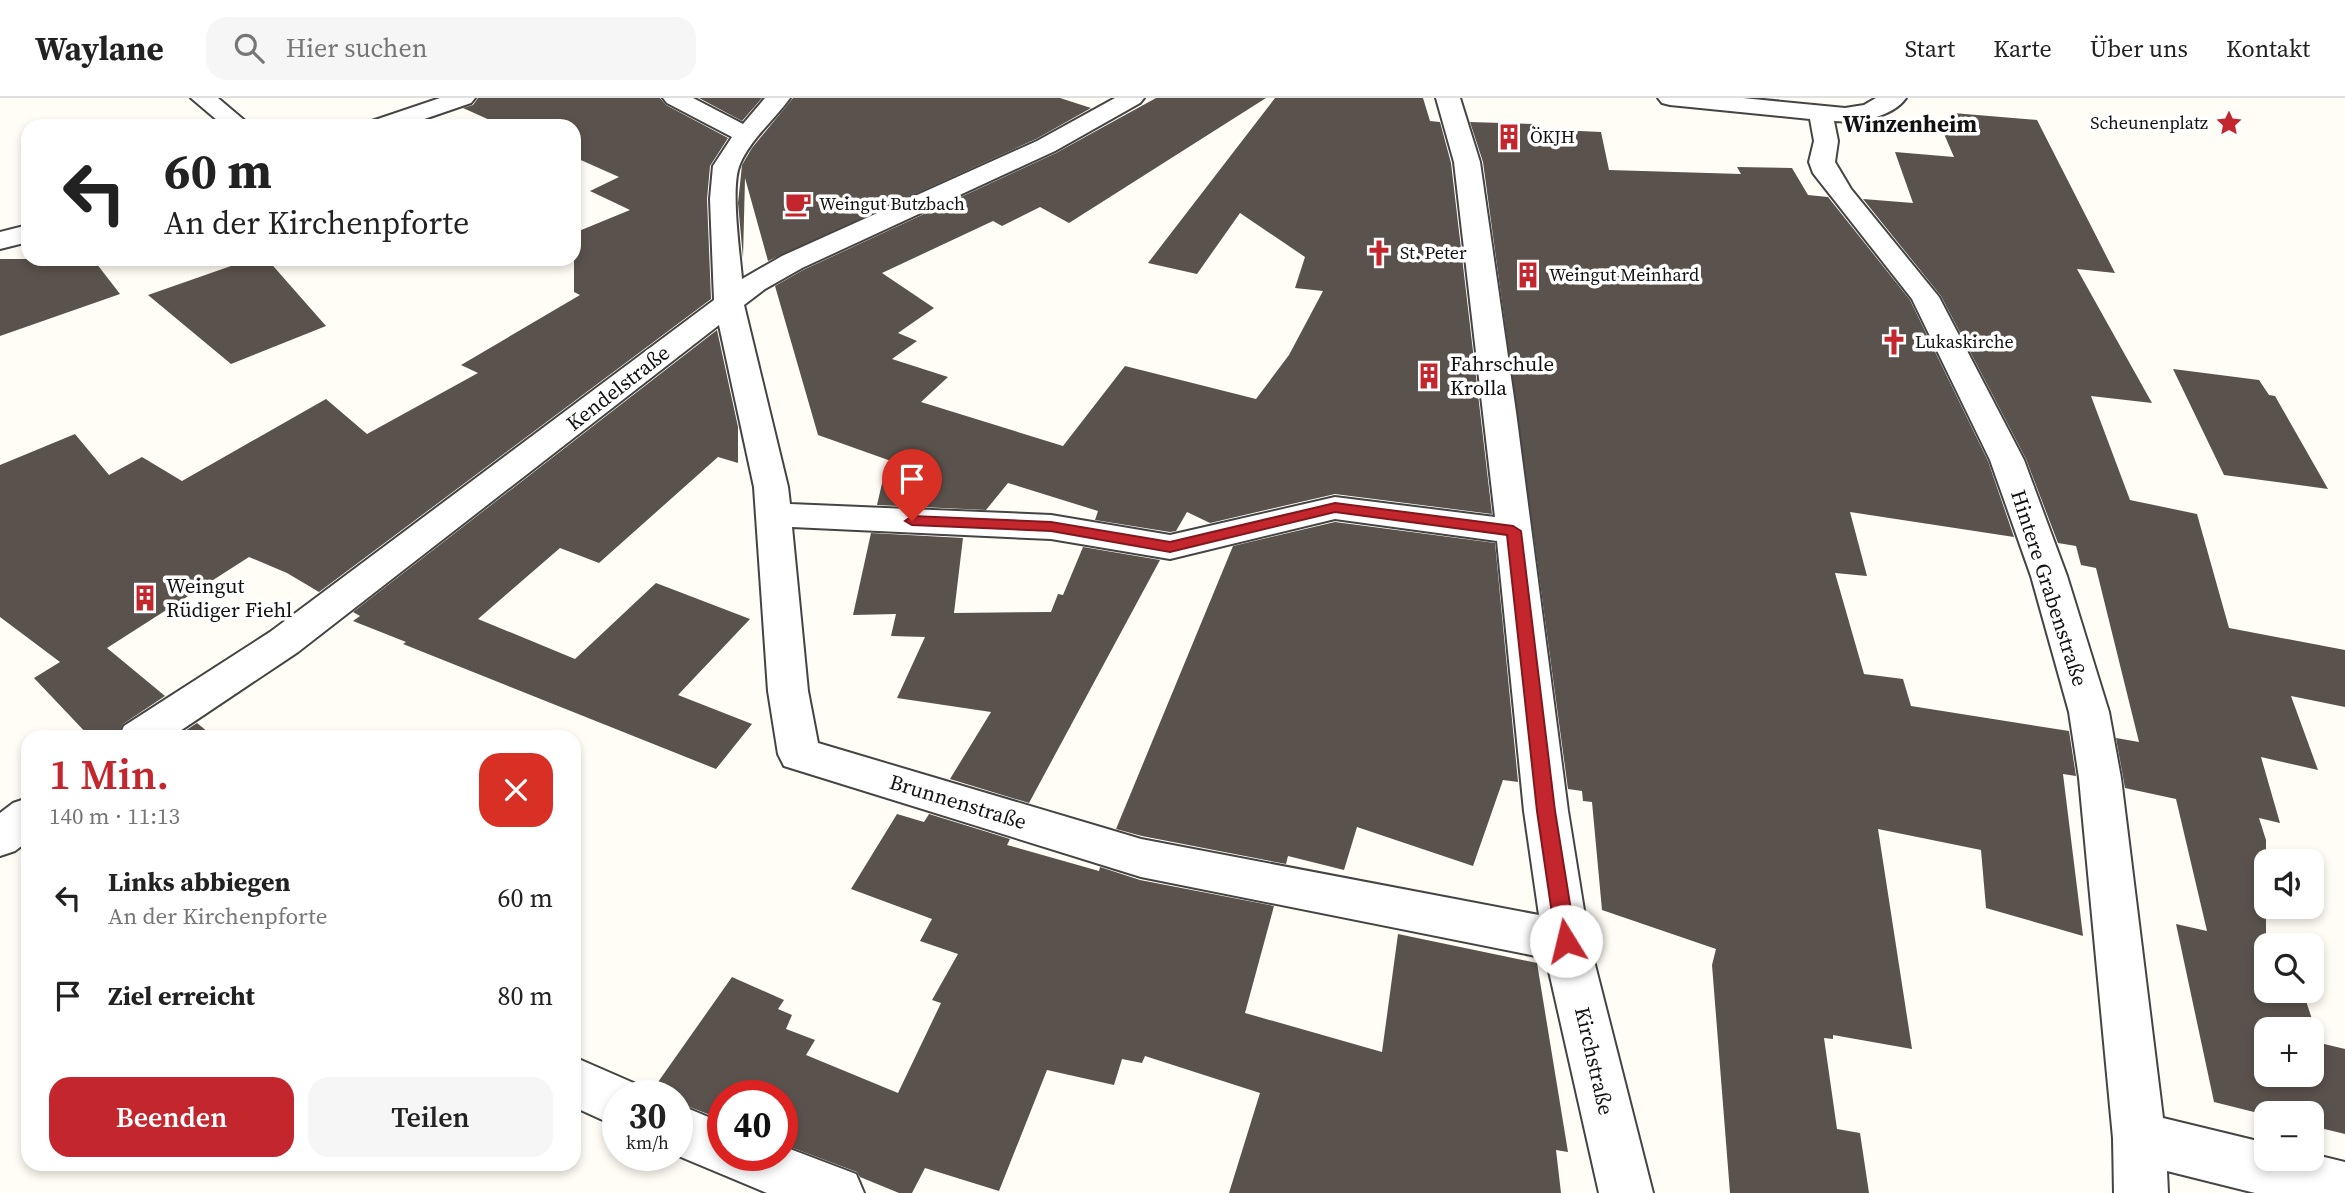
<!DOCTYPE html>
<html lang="de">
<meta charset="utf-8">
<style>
:root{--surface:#fff;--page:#f6f6f6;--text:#222;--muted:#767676;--line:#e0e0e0;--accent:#c4262e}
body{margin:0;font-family:"Source Serif 4",serif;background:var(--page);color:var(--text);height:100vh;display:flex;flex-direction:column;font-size:26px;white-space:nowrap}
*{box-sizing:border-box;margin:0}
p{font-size:23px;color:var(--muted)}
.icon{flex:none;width:38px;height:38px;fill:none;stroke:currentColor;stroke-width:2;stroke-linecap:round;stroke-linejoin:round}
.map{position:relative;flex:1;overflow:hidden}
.details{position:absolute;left:21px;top:632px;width:560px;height:441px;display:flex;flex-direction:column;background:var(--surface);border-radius:21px;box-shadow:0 4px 10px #0003}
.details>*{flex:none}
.banner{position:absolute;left:21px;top:21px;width:560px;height:147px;border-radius:21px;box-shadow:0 4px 10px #0003;background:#fff;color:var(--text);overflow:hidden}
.controls{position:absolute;left:2254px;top:751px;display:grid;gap:14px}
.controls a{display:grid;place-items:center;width:70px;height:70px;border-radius:14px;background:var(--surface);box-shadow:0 4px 10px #0003;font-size:35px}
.speed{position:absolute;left:602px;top:982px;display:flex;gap:14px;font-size:35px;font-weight:700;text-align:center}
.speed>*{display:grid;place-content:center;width:91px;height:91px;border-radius:50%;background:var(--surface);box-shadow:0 4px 10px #0003;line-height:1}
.speed small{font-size:18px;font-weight:400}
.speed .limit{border:10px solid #d22;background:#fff;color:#111}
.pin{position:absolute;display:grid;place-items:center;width:60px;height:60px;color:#fff;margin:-72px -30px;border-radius:50% 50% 50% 0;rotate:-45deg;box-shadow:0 0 7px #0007}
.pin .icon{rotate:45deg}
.me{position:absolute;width:77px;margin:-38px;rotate:351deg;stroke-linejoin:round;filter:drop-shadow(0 0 5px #0008)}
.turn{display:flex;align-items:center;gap:24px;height:147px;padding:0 28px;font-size:32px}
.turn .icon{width:91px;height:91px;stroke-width:2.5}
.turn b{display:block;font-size:49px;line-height:60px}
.round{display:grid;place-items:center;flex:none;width:74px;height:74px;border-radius:21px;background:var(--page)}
.headline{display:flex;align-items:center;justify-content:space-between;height:119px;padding:0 28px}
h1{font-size:42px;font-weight:600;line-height:52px;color:var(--accent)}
.cta{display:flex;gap:14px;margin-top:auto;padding:14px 28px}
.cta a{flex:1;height:80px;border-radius:21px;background:var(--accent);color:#fff;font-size:28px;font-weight:600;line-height:80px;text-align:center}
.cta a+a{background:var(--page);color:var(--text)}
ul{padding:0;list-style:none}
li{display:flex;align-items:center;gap:21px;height:98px;padding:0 28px}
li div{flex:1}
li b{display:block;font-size:26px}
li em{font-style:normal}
header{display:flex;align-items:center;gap:42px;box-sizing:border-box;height:98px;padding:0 35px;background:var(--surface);border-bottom:2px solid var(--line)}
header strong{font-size:33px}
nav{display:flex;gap:38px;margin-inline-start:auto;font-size:24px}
.search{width:490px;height:63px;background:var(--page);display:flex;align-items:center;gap:18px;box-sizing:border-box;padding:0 24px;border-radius:21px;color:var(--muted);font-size:26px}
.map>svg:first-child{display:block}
.building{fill:#5a524d;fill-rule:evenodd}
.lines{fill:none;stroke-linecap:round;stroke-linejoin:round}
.minor-casing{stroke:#444;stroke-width:4}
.minor{fill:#fff;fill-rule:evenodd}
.route{fill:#c4262e;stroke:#7f191e;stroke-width:2}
.labels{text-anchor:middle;stroke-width:7;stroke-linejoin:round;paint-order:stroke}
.far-poi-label{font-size:18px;fill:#111;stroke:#fff;text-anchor:start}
.poi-label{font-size:21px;fill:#111;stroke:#fff;text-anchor:start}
.street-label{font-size:21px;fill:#111;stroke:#fff}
.far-district-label{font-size:23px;font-weight:bold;fill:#111;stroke:#fff}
</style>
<header>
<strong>Waylane</strong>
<div class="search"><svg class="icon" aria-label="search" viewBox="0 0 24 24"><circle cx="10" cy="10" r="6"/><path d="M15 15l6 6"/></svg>Hier suchen</div>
<nav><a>Start</a><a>Karte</a><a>Über uns</a><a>Kontakt</a></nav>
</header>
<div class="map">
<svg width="2345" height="1095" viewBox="0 0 2345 1095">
<rect width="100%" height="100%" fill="#fffdf5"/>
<g class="building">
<path d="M478,0H660L666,7L728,40L710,68L707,101L711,201L319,494L287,475L249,459L107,550L165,598L123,626L117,639H90L34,580L60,564L0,519V367L75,336L109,377L142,359L182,383L326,301L367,336L478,275L461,267L580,197L574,194V135L630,112L590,93L619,79L574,59V28H503L463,10L473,7Z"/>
<path d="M699,0H762L742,23Z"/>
<path d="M793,0H1060L1091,10L1036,41L768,163L745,80L743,160L738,105L742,67L752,50Z"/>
<path d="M1156,0H1266L1069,125L1040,109L1002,128L993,123L882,175L934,210L898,235L917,243L892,261L948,279L921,304L1063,348L1125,268L1256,301L1289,257L1323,193L1295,190L1305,159L1240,115L1197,176L1148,165L1275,0H1423L1430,23L1440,24L1451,65L1492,416L1335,396L1210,425L1187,414L1176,433L1170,434L1095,422L1098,413L1008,385L986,412L877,407L886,368L891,363L818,337L775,188L803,172L1056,55Z"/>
<path d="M1953,15L2037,22L2115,175L2077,171L2152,305L2091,298L2130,402L2197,416L2229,530L2345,552V609L2291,598L2318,672L2261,659L2280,725L2259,720L2266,742V892L2303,894L2320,945L2345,951V1036L2312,1028V1015L2266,1017L2214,1004L2176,826L2207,833L2176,701L2125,690L2116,640L2139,644L2096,470L2081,467L2076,448L2058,445L2026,361L1941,198L1863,101L1913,105L1895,54L1954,59L1941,29L1959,31ZM2266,931H2312V976H2266Z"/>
<path d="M1470,24L1534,26L1536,31L1601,34L1609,72L1741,76L1737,69L1792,70L1808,97L1828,99L1910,202L1988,363L2014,439L1850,414L1867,478L1835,475L1864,576L1903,581L1911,608L2069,633L2076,678L2063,676L2083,838L1986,810L1981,752L1878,731L1912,951L1833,937V941L1824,940L1837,1031L1860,1035L1869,1095H1730L1712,867L1716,851L1602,812L1592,704L1583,703L1582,693L1568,691L1483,64Z"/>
<path d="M0,161H93L120,196L0,238Z"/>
<path d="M251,161H267L326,228L231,266L148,197Z"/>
<path d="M717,232L738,329V365L718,359L599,465L560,450L478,521L575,561L656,485L750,521L678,597L752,626L716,671L403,546L406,544L353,523L360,518L353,514Z"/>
<path d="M2173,271L2259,282L2269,297L2275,298L2328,391L2224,377Z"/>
<path d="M1335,424L1495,445L1518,684L1503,682L1473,768L1357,729L1344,772L1288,758L1286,766L1142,738L1116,731L1233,448Z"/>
<path d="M871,435L963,440L954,515L1051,514L1058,496L1063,497L1083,449L1160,462L1029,705L950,681L991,614L897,600L925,539L891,538L896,516L853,517Z"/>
<path d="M197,625L214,639H176Z"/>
<path d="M897,716L924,724L929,716L1010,741L1007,747L1099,773L1100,769L1140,782L1274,808L1245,915L1382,954L1398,836L1537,865L1568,1054L1556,1052L1561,1095H1229L1260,995L1145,958L1142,965L1122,961L1114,987L1047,972L999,1093L925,1070L912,1095H899L860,1079L857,1074L782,1046V998H723V1022L677,1004V998H659L651,994L732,879L784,902L778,911L792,917L786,931L815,942L806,957L898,995L941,905L932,902L958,856L920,843L932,821L851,791Z"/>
</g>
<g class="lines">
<g class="minor-casing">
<g id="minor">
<path d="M191,0H218L251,28H224Z"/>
<path d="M440,0H475L471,5L404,28H369L372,23Z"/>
<path d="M663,0H693L743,26L765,0H790C774,22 751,41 740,66C730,88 740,155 742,181L782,158L1037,43L1115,0H1144L1140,5L1055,53L802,170L765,191L744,207L788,389L790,406L1051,417L1170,437L1335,399L1495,419L1454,64L1436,0H1460L1480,64L1516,314L1568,713L1589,843L1653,1095H1599L1546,860L1141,779L784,668L778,656L768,593L754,389L719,227L298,554L171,639H119L124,628L270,534L714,202L710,101L713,68L732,39L667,5ZM1335,421L1497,443L1524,713L1539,817L1141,741L818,645L808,593L792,429L1051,441L1170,461Z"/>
<path d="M1658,0H1743L1845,10L1864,7L1876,0H1906C1892,20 1856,25 1834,23L1838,43L1835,64L1851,91L1939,199L2024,362L2067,478L2109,614L2121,680L2163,1020L2266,1045V1060H2312V1056L2345,1064V1095H2255L2167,1073L2168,1095H2114L2113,1040L2079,680L2069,614L2031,478L1990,362L1912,201L1813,75L1809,64L1814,43L1810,21L1670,7L1662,5Z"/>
<path d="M28,127V144L0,151V134Z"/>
<path d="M28,700V743L15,753L0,758V715L13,705Z"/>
<path d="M574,959L636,986L641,998H618V1029L574,1009Z"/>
<path d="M677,1006L723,1025V1057H782V1048L856,1076L864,1095H767L676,1057Z"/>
</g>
</g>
<use href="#minor" class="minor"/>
</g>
<path class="route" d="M1335,405L1513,428L1521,433L1555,713L1576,843L1573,849L1566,852L1559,849L1556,843L1537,713L1507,437L1335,414L1170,454L1051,433L912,427L905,423L912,418L1051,424L1170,444Z"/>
<defs>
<g id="sight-bare" transform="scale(2.1)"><path d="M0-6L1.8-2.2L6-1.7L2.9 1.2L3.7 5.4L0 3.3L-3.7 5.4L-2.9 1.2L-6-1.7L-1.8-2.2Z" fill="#c4262e" stroke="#fff" stroke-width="2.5" paint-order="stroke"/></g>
<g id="building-bare" transform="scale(2.1)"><path d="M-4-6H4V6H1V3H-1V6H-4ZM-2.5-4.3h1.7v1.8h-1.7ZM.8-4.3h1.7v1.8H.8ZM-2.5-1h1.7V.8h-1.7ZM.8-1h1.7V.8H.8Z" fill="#c4262e" stroke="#fff" stroke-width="2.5" paint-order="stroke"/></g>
<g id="cafe-bare" transform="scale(2.1)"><path d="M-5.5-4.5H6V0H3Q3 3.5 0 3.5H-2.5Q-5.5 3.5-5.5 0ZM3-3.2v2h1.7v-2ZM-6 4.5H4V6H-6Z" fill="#c4262e" stroke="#fff" stroke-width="2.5" paint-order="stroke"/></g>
<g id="church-bare" transform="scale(2.1)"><path d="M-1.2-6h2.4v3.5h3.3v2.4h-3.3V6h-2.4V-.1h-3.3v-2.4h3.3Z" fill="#c4262e" stroke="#fff" stroke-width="2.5" paint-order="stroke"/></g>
</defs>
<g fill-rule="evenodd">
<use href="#sight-bare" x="2229" y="25"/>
<use href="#building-bare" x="1509" y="39"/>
<use href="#cafe-bare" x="798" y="106"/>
<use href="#church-bare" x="1379" y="155"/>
<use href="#building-bare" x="1528" y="177"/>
<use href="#church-bare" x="1894" y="244"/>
<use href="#building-bare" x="1429" y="278"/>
<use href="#building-bare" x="145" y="500"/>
</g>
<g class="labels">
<g class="far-poi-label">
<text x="2208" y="31" text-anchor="end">Scheunenplatz</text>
<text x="1530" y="45">ÖKJH</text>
<text x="819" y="112">Weingut Butzbach</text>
<text x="1400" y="161">St. Peter</text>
<text x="1549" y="183">Weingut Meinhard</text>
<text x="1915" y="250">Lukaskirche</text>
</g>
<g class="poi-label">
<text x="1450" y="273">Fahrschule<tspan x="1450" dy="24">Krolla</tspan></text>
<text x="166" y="495">Weingut<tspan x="166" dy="24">Rüdiger Fiehl</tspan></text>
</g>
<g class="street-label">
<text transform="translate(618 290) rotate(-38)" y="7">Kendelstraße</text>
<text transform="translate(2049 490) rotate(72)" y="7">Hintere Grabenstraße</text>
<text transform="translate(958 704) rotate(17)" y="7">Brunnenstraße</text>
<text transform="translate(1594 963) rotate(77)" y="7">Kirchstraße</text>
</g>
<g class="far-district-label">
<text x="1910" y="34">Winzenheim</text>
</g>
</g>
</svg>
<div class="controls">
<a><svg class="icon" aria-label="sound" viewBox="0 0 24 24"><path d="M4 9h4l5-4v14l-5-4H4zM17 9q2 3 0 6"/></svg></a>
<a><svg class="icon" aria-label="search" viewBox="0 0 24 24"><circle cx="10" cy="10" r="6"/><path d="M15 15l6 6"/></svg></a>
<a>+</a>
<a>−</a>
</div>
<div class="speed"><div>30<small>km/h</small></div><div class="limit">40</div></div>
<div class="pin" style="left:912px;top:423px;background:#d93025"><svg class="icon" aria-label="arrive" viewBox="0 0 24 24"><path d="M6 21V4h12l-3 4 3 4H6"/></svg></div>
<svg class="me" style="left:1566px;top:843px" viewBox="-20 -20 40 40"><circle r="19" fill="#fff"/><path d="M0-13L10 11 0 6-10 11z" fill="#c4262e"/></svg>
<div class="banner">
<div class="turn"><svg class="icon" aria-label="left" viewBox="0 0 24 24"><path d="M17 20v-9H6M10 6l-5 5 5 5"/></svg><div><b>60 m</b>An der Kirchenpforte</div></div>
</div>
<section class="details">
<div class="headline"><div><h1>1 Min.</h1><p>140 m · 11:13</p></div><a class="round" style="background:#d93025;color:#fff"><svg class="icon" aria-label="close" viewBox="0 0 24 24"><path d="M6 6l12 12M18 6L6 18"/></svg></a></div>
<ul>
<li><svg class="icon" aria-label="left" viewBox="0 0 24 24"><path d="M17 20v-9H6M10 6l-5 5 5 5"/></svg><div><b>Links abbiegen</b><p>An der Kirchenpforte</p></div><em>60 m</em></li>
<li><svg class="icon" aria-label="arrive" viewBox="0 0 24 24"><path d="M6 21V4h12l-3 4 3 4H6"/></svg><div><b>Ziel erreicht</b></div><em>80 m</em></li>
</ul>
<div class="cta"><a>Beenden</a><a>Teilen</a></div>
</section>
</div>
